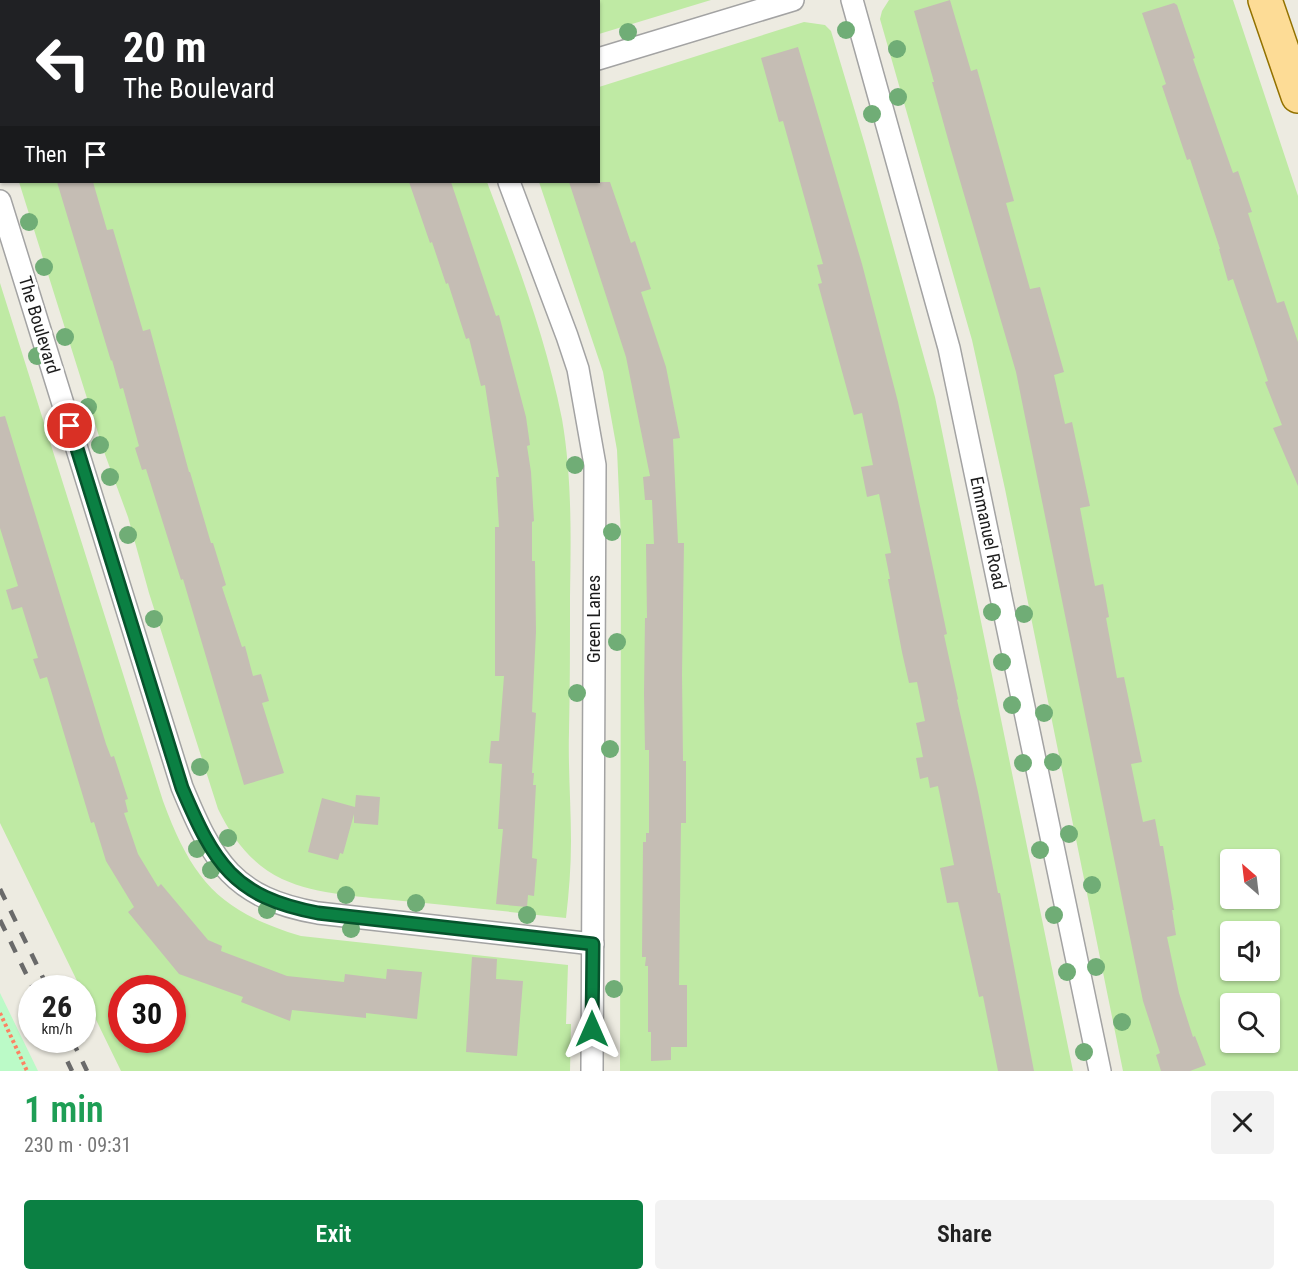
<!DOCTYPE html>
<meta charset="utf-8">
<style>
:root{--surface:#fff;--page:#f2f2f2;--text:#222;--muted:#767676;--accent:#0b8043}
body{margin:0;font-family:"Roboto Condensed",sans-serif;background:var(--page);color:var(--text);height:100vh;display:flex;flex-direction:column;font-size:22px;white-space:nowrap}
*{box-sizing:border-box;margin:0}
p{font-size:20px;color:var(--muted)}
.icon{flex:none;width:33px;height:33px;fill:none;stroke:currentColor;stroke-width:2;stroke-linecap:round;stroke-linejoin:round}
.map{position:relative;height:1071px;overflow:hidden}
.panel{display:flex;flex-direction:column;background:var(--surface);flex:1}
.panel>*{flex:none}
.banner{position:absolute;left:0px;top:0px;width:600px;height:183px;box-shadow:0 2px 4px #0004;background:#202124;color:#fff;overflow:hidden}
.needle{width:39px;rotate:332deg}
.fabs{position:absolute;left:1220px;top:849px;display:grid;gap:12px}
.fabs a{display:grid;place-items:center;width:60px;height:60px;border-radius:6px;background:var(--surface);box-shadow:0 2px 4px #0004;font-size:30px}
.speed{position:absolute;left:18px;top:975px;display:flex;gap:12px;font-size:30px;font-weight:700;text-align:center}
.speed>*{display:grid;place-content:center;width:78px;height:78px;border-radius:50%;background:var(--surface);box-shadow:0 2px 4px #0004;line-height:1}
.speed small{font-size:15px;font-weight:400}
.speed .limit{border:9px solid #d22;background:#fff;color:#111}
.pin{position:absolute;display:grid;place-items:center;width:51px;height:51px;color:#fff;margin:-26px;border:3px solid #fff;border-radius:50%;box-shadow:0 2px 6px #0007}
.me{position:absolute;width:66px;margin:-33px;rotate:0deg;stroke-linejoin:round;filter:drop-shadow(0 0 4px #0008)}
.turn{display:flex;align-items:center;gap:21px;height:126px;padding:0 24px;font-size:27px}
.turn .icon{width:78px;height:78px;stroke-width:2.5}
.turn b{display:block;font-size:42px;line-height:51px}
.then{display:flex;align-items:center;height:57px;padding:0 24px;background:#0003;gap:12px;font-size:22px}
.round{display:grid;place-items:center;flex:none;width:63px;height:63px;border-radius:6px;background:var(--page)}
.summary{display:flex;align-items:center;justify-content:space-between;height:102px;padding:0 24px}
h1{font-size:36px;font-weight:600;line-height:45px;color:#1e9e55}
.primary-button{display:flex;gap:12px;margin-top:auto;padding:12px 24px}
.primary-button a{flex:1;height:69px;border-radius:6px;background:var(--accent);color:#fff;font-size:24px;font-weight:600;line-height:69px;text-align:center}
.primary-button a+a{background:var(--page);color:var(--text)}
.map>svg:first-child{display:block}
.grass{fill:#bfeaa4;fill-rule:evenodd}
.park{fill:#bbfac7}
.building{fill:#c5bdb4}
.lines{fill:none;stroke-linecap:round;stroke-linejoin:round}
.street-casing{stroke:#a3a3a3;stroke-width:24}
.primary-casing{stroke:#937200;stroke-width:36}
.path{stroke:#fc8363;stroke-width:4;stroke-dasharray:3 3;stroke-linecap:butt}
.street{stroke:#fff;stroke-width:21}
.primary{stroke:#fddc96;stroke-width:33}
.rail{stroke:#6a6a6a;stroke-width:4.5;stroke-dasharray:12 12;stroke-linecap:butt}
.tree{fill:#70ad76}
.route-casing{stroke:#07532c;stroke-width:15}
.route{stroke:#0b8043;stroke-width:10}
.labels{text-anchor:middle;stroke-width:6;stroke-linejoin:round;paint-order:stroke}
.street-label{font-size:18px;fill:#1c1c1c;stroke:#fff}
</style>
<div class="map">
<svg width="1298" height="1071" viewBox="0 0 1298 1071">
<rect width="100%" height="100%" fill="#edebe1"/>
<g class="grass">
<path d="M0,0H409L410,1L2,2L1,125Z"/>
<path d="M461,0H711L599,34L598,2Z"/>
<path d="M889,0H1233L1298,196V1071H1123L1005,489L972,340L880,19L882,11ZM1230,860H1269V898H1230ZM1230,932H1269V970H1230ZM1230,1004H1269V1042H1230Z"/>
<path d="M804,22L825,25L831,31L865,145L935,397L1073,1071H620L621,539L617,450L603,372L539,182H598L599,87Z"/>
<path d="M19,182H487C516,259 546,338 562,419C572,477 571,537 570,596C570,641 570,687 569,732C568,768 571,805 571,841C571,867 569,892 566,918C512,912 457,906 403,901C365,897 317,895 282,879C252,865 232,838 218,809L149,593L128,517L103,449Z"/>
<path d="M0,283L163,801C192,880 220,912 301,936L568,965L566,1024H571L570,1071H121L0,823ZM122,988H172V1040H122Z"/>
</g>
<path class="park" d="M0,993L38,1071H0Z"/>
<g class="building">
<path d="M950,0L971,71L977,69L995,133L1014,201L1006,203L1030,289L1040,287L1064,372L1054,375L1065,424L1072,422L1090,506L1080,508L1095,586L1103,584L1109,617L1106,618L1117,678L1124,677L1142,762L1131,764L1143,822L1155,819L1160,846H1163L1174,910H1172L1176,935L1167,937L1179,993L1193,1037L1195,1036L1206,1065L1190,1071H1161L1156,1055L1160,1053L1143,1001L1127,923L1016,372L951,150L932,82H934L914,11Z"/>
<path d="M1174,3L1177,5L1185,29L1195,58L1193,59L1233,173L1238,171L1252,212L1248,213L1277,303L1284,301L1298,342V486L1273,428L1282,425L1265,382L1268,381L1233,279L1228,281L1219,249H1220L1190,159L1187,160L1162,86L1166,84L1142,13Z"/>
<path d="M798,47L862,264L898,402L947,634L944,635L958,699L957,700L978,792L998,893H1000L1034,1071H998L983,996L979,997L958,902L947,903L940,868L954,865L938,786L930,788L928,777L920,779L916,758L923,757L916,723L925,721L917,682L909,683L902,652L888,579H890L885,554L891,553L879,494L867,497L861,467L873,465L862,413L854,415L818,284L822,283L817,265L823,264L783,121L779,122L761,58Z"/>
<path d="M57,182H93L107,230L113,229L143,331L150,329L189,472H190L211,543H213L226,585L222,587L242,647L245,646L253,676L261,674L269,701L262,703L284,773L244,785L183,579L181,580L146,469L142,470L135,448L139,446L123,388L120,389L112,360L111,361Z"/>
<path d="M409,182H451L496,316L499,315L526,417L530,445L527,446L531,472L534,521L532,522V561H535L536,632L532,712L536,713L532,773H534L533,785H536L532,858L537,859L534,896L528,895L527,907L496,904L503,829H498L502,764L489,763L491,741H499L504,676H495V527H499L496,477H499L485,385L481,386L469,338L466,339L448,283L446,284L432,242L430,243Z"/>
<path d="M569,182H610L631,243L635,241L651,289L641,292L666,367L680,438L673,439L678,543H684L682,675L683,761H686V823H681L679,985H687V1047H671V1060L651,1061V1032H648V966H645L646,957H642L643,842H646V833H649V750H645L644,693L645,618H647L646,544H654L652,500H645L643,477L650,476L626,357Z"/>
<path d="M5,416L106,744L111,757L114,756L128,799L125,800L128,812L124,813L138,854L158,887L161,884L208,940L222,946L221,951L287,976L344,982L345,974L386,979L387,969L422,972L417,1019L366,1013V1018L292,1010L290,1021L241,1002L243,997L179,974L128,912L134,907L106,861L94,822L91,823L47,677L40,679L33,659L38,658L22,607L12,610L6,590L18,586L0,528V417Z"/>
<path d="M356,795L380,797L378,825L354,823V814L343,854L340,853L338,860L308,852L322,798L355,807Z"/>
<path d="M472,957L497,959L496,979L523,981L517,1056L466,1052Z"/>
</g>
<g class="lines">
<g class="street-casing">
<g id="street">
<path d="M437,0L438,2"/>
<path d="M852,0L949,348L1100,1071"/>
<path d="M598,59L793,0"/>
<path d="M509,182L567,336L578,369L595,465L592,1071"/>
<path d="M0,201L182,787C213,862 233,898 318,913L593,944"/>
</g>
</g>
<g class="primary-casing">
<path id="primary" d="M1265,0L1298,96"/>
</g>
<path class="path" d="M0,1013L27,1071"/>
<use href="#street" class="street"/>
<use href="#primary" class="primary"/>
<g class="rail">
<path d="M0,889L48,988"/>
<path d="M0,920L33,988"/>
<path d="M57,1040L72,1071"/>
<path d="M72,1040L87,1071"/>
</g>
</g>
<g class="tree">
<circle cx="846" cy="30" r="9"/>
<circle cx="628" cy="32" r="9"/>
<circle cx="897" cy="49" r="9"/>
<circle cx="898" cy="97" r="9"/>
<circle cx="872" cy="114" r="9"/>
<circle cx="29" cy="222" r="9"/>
<circle cx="44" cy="267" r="9"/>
<circle cx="65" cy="337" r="9"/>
<circle cx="37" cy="356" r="9"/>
<circle cx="88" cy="407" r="9"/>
<circle cx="100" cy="445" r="9"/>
<circle cx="575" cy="465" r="9"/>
<circle cx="110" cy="477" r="9"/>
<circle cx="612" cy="532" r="9"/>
<circle cx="128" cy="535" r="9"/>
<circle cx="992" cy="612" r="9"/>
<circle cx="1024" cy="614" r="9"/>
<circle cx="154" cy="619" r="9"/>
<circle cx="617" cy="642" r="9"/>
<circle cx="1002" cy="662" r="9"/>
<circle cx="577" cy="693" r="9"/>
<circle cx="1012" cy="705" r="9"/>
<circle cx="1044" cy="713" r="9"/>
<circle cx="610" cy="749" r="9"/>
<circle cx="1053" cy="762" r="9"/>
<circle cx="1023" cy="763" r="9"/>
<circle cx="200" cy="767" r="9"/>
<circle cx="1069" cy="834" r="9"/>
<circle cx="228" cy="838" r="9"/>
<circle cx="197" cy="849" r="9"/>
<circle cx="1040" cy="850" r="9"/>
<circle cx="211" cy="870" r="9"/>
<circle cx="1092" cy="885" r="9"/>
<circle cx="346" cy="895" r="9"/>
<circle cx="416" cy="903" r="9"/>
<circle cx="267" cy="910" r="9"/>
<circle cx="527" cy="915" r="9"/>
<circle cx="1054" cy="915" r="9"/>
<circle cx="351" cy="929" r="9"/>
<circle cx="1096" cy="967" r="9"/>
<circle cx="1067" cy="972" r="9"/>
<circle cx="614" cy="989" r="9"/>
<circle cx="1122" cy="1022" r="9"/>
<circle cx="1084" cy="1052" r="9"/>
</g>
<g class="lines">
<g class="route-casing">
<path id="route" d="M70,426L182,788C214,863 233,897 318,913L593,944L592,1029"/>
</g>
<use href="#route" class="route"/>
</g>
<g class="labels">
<g class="street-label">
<text transform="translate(39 325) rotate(73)" y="6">The Boulevard</text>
<text transform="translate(988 533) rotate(78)" y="6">Emmanuel Road</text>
<text transform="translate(594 619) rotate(-90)" y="6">Green Lanes</text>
</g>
</g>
</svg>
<div class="fabs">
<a><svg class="needle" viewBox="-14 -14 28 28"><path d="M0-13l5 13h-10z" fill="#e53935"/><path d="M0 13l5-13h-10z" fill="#767676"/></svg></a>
<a><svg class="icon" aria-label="sound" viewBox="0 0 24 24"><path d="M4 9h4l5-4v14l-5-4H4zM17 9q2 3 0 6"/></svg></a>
<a><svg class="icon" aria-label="search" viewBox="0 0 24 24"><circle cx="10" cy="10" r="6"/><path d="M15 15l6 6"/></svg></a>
</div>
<div class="speed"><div>26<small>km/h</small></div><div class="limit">30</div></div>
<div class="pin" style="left:70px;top:426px;background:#d93025"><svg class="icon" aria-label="arrive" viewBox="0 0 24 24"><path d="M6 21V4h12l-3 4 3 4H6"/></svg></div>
<svg class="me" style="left:592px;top:1029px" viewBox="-20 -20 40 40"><path d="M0-17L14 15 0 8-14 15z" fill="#0b8043" stroke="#fff" stroke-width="4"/></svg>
<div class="banner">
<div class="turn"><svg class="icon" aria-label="left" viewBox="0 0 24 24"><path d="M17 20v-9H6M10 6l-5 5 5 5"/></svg><div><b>20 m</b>The Boulevard</div></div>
<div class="then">Then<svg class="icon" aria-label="arrive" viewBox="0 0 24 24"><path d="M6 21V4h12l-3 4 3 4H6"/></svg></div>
</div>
</div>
<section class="panel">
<div class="summary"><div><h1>1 min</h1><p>230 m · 09:31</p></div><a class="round"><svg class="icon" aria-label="close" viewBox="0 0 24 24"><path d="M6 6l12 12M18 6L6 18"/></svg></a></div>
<div class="primary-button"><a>Exit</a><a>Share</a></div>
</section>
